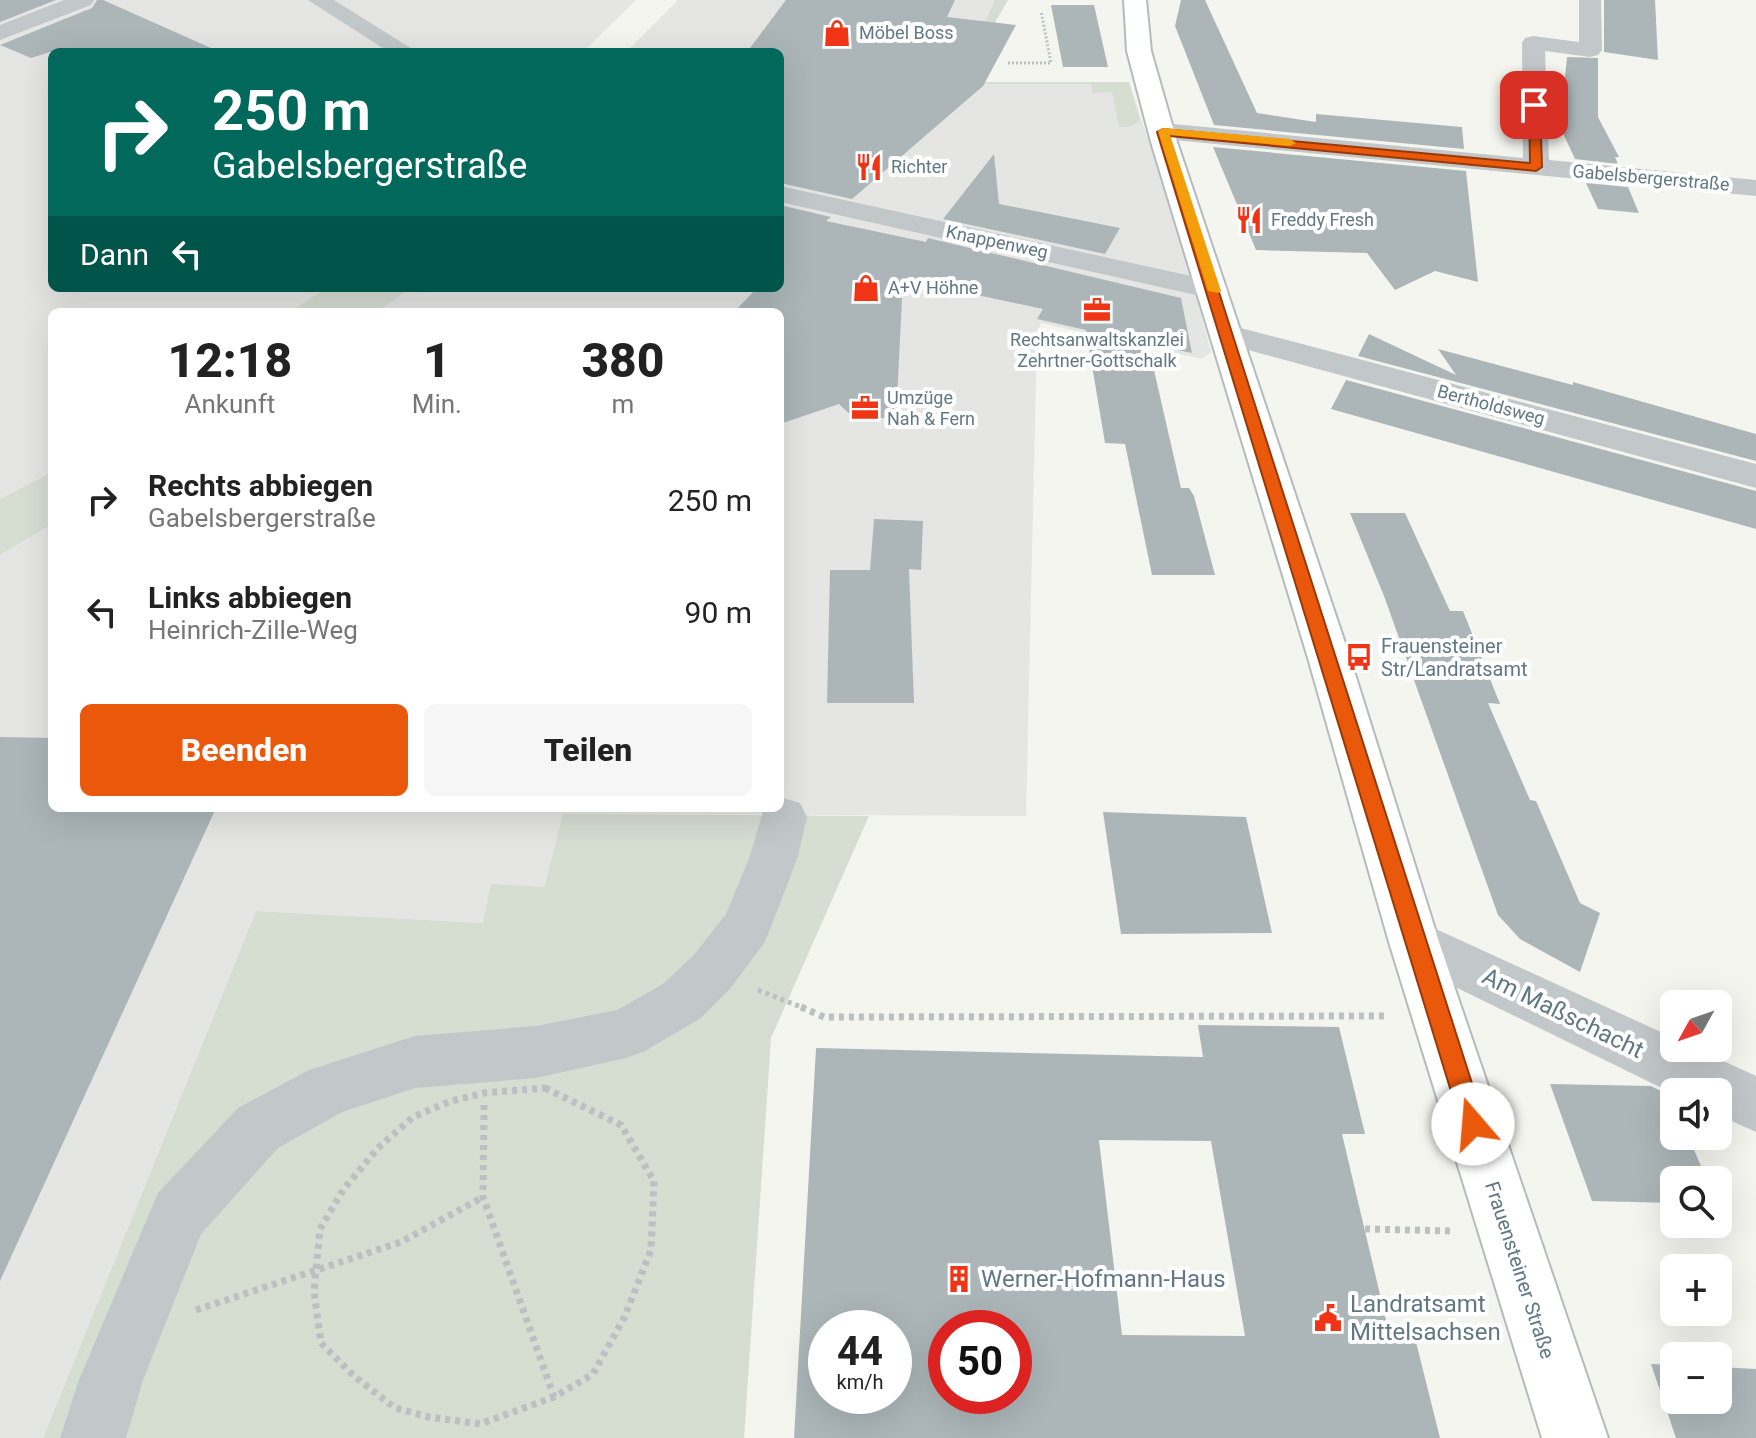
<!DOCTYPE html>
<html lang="de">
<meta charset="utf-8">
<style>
:root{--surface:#fff;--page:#f6f6f6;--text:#222;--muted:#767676;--accent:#ea580c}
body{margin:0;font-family:Roboto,sans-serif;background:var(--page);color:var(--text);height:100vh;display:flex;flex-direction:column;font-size:30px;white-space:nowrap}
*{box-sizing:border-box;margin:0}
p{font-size:26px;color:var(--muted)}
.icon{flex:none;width:44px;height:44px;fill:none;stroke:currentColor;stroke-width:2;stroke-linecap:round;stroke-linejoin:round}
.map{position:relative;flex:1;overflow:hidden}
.sheet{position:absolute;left:48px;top:308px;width:736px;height:504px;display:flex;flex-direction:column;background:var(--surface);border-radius:12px;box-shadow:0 8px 32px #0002}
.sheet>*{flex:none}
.guide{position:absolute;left:48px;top:48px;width:736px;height:244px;border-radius:12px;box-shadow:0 8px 32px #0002;background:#00695c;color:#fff;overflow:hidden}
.needle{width:52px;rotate:230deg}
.controls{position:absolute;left:1660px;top:990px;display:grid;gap:16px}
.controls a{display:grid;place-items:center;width:72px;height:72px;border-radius:12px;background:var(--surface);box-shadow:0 8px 32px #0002;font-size:40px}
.speed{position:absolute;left:808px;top:1310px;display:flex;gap:16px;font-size:40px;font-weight:700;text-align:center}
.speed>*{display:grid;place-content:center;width:104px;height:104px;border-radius:50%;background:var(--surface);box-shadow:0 8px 32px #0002;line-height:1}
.speed small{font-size:20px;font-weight:400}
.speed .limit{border:12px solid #d22;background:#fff;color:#111}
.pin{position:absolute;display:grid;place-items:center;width:68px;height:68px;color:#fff;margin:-34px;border-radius:16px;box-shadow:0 4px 12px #0006}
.me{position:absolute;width:88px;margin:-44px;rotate:342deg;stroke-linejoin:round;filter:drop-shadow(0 0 6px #0008)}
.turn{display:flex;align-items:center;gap:28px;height:168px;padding:0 32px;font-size:36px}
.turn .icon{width:104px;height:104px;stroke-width:2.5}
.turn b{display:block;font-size:56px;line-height:68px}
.then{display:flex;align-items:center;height:76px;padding:0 32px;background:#0003;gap:16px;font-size:30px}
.eta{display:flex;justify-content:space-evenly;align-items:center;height:136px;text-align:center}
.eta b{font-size:48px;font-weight:800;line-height:56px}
.action{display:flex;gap:16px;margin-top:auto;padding:16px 32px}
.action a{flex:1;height:92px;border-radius:12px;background:var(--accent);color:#fff;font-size:32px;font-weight:800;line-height:92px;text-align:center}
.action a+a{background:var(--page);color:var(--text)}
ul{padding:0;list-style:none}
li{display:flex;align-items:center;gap:24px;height:112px;padding:0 32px}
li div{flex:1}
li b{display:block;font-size:30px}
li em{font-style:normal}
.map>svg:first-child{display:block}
.built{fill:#e5e6e4}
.green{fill:#d6ddd1}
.building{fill:#acb6b9;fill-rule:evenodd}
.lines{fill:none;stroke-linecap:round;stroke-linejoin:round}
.major-casing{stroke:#b5babd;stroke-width:4}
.path-far2{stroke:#bdc0c2;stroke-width:3;stroke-dasharray:2 2;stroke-linecap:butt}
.path-far1{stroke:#bdc0c2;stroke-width:5;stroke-dasharray:4 4;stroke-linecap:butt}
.path{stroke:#bdc0c2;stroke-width:7;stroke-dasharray:5 5;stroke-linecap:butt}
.minor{fill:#c2c7c9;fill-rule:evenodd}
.major{fill:#fff;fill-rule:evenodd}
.route{fill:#ea580c;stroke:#983908;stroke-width:2}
.slow{fill:#f59e0b}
.labels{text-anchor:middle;stroke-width:8;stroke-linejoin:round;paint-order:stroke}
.far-poi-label{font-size:18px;fill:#617884;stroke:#fff;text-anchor:start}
.far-street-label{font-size:18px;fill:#617884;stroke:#fff}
.poi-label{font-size:20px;fill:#617884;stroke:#fff;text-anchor:start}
.street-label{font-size:20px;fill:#617884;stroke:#fff}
.near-street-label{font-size:24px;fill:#617884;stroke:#fff}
.near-poi-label{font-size:24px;fill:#617884;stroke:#fff;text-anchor:start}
</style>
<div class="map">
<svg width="1756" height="1438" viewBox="0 0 1756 1438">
<rect width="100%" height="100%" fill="#f5f5f0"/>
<g class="built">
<path d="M0,0H636L583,52H52V288H326L290,312H52V472L0,499Z"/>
<path d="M678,0H1008L960,82H1129L1184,249L1211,352L1202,359L1041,323L1037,335L1026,816L563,814L544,887L483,923L256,911L43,1438H0V555L52,524V808H780V312H377L411,288H780V52H626Z"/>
</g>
<g class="green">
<path d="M995,0H1008L960,82H1129L1140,121L1129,127H1119L1112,92L1092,93L1091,84H957Z"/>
<path d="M326,288H411L377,312H290Z"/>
<path d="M52,472V524L0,555V499Z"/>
<path d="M563,814L869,816L771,1038L744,1438H43L256,911L483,923L491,884L544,887Z"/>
</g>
<g class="building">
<path d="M0,0H56L0,22Z"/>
<path d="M97,0H103L220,52H50L31,58L0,45L92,8Z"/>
<path d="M786,0H955L947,17L1016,25L983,86L852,199L780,183V52H747Z"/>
<path d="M1181,0H1205L1257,113L1316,122V114L1462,127L1464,149L1214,125L1175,26Z"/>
<path d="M1604,0H1655L1658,60L1604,52Z"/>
<path d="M1051,5H1094L1108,67H1063Z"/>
<path d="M1567,57L1598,58V117L1619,157H1615L1618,164L1575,159L1560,127Z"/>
<path d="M1213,147L1466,171L1478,282L1435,271L1395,290L1367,253L1256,250Z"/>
<path d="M994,154L999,204L1120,228L1105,254L943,219Z"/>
<path d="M1586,183L1628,187L1639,213L1598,209Z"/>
<path d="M780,205L831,217L826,221L926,242L928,238L1181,298L1192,353L1148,344L1181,488H1189L1194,496L1215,575H1152L1125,444L1105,443L1086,330L1037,319L1043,309L903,279L896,418H854L839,404L780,424V312H734L757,288H780Z"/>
<path d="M1369,334L1456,375L1438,349L1573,385V382L1756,434V461L1358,356Z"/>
<path d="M1346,380L1756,491V529L1331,409Z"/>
<path d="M1350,513H1405L1450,611H1463L1500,704L1488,703L1530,800L1536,801L1580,903L1600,913L1580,972L1520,939L1498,915L1384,596Z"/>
<path d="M874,519L923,521L921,570L909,569L914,703H827L830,570H870Z"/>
<path d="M0,737L52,738V808H216L0,1281Z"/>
<path d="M1103,812L1246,817L1272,933L1121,934Z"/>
<path d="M1198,1025L1339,1027L1365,1134H1342L1391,1341L1416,1342L1440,1438H794L816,1048L1203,1057ZM1099,1140L1211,1141L1245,1336L1122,1335ZM826,1328H894V1396H826ZM946,1328H1014V1396H946Z"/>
<path d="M1550,1084L1651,1086L1671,1096L1674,1136H1688L1707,1180H1674V1203L1592,1201Z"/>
<path d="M1651,1364L1674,1365V1400H1718V1367L1756,1369V1438H1676Z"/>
</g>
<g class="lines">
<g class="major-casing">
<path id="major" d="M1124,0H1146L1151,51L1177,142L1350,658L1439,942L1608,1438H1542L1389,942L1308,658L1151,142L1127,51Z"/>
</g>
<path class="path-far2" d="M1008,63H1051L1041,11"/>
<path class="path-far1" d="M758,990L806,1009"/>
<g class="path">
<path d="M801,1007L824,1017L1387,1016"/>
<path d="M545,1088L621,1125L654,1181L651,1250L625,1316L593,1374L554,1397L480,1424L429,1417L395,1408L354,1376L321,1343L314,1291L320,1229L343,1190L378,1148L413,1117L451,1101L484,1093Z"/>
<path d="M484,1105L483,1197L554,1397"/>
<path d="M1365,1229L1454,1231"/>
<path d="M196,1310L401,1242L483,1197"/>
</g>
<g class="minor">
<path d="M64,0H94L91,5L0,40V25Z"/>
<path d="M308,0H334L417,52H389Z"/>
<path d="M1579,0H1601L1602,50L1598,55L1590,57L1545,51L1549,160L1756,180V196L1163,139L1154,136L1150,131L1154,126L1163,123L1523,158L1522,43L1525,38L1533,36L1579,42Z"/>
<path d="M780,186L1214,281L1225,284L1229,290L1225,296L1214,299L780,202Z"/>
<path d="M1226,324L1756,464V488L1215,341L1210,334L1215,327Z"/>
<path d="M783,798L800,803L807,817L798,856L771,927L764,943L730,989L701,1018L645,1051L626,1058L536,1078L415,1088L342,1112L278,1148L201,1234L143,1380L126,1438H60L79,1380L158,1193L238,1108L309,1070L415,1036L536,1026L617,1010L663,984L694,955L726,914L750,856L764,808H780V799Z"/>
<path d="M1414,919L1674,1038V1048H1695L1756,1076V1132L1718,1115V1092L1674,1094L1396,958L1389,942L1396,926Z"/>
</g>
<use href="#major" class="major"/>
</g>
<path class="route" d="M1534,102L1540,105L1542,167L1536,171L1169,136L1485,1124L1481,1132L1473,1136L1465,1132L1461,1124L1157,132L1163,129L1530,163L1529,105Z"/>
<path class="slow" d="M1163,128L1290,139L1296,143L1290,146L1170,135L1221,291L1219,293L1208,291L1158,131Z"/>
<defs>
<g id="shop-bare" transform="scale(2.16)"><path d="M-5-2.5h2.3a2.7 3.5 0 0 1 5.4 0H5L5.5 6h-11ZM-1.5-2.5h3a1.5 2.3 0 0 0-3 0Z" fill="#f03516" stroke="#fff" stroke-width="2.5" paint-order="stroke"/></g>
<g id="restaurant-bare" transform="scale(2.16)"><path d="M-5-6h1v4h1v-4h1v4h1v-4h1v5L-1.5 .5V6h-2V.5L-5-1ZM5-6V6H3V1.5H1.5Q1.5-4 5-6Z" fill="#f03516" stroke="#fff" stroke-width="2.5" paint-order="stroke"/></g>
<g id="office-bare" transform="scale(2.16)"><path d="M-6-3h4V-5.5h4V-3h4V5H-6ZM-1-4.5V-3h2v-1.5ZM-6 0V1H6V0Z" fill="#f03516" stroke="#fff" stroke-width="2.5" paint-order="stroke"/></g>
<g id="bus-bare" transform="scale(2.16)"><path d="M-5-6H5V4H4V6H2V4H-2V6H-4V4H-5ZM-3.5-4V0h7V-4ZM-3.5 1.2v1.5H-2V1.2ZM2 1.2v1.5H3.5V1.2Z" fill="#f03516" stroke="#fff" stroke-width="2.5" paint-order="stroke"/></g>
<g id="building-bare" transform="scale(2.16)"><path d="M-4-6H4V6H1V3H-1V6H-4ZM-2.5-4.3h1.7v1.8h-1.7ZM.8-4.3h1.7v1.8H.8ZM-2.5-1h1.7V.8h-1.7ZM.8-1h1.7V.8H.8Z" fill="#f03516" stroke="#fff" stroke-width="2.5" paint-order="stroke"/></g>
<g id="civic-bare" transform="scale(2.16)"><path d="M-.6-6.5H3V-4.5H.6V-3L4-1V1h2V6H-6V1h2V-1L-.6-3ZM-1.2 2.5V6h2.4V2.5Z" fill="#f03516" stroke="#fff" stroke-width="2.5" paint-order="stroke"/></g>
</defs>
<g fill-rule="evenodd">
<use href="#shop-bare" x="837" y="33"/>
<use href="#restaurant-bare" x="869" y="167"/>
<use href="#restaurant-bare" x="1249" y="220"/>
<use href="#shop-bare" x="866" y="288"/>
<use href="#office-bare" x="1097" y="310"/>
<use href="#office-bare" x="865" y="408"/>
<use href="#bus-bare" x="1359" y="657"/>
<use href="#building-bare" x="959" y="1279"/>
<use href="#civic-bare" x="1328" y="1318"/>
</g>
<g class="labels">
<g class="far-poi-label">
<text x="859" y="39">Möbel Boss</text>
<text x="891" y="173">Richter</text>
<text x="1271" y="226">Freddy Fresh</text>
<text x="888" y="294">A+V Höhne</text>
<text x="1097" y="346" text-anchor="middle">Rechtsanwaltskanzlei<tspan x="1097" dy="21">Zehrtner-Gottschalk</tspan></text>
<text x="887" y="404">Umzüge<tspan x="887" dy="21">Nah &amp; Fern</tspan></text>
</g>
<g class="far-street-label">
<text transform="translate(1651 178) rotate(5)" y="6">Gabelsbergerstraße</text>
<text transform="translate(997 242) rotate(12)" y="6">Knappenweg</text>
<text transform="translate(1491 405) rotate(15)" y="6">Bertholdsweg</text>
</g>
<g class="poi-label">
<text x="1381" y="653">Frauensteiner<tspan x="1381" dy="23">Str/Landratsamt</tspan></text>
</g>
<g class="street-label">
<text transform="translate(1520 1270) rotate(72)" y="7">Frauensteiner Straße</text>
</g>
<g class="near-street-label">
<text transform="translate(1563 1013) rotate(26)" y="8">Am Maßschacht</text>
</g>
<g class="near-poi-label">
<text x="981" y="1287">Werner-Hofmann-Haus</text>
<text x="1350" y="1312">Landratsamt<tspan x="1350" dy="28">Mittelsachsen</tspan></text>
</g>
</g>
</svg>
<div class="controls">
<a><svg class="needle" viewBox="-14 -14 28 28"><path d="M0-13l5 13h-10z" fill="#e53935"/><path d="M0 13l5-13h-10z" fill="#767676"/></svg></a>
<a><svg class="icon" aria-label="sound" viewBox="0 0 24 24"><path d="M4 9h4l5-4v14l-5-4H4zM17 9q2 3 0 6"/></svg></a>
<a><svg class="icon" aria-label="search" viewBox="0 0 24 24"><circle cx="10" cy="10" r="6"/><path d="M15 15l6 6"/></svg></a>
<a>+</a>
<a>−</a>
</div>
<div class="speed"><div>44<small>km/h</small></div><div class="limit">50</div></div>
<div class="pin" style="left:1534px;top:105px;background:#d93025"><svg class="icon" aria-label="arrive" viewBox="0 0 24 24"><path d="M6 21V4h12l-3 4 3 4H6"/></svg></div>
<svg class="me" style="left:1473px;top:1124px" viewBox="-20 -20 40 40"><circle r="19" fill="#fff"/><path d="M0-13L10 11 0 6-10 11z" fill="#ea580c"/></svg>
<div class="guide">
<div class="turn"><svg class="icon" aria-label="right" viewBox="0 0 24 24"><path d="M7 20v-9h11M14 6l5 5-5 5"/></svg><div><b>250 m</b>Gabelsbergerstraße</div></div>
<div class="then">Dann<svg class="icon" aria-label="left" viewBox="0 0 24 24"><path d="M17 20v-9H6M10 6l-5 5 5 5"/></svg></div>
</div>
<section class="sheet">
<div class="eta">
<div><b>12:18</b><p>Ankunft</p></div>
<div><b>1</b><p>Min.</p></div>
<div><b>380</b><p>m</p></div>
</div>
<ul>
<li><svg class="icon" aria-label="right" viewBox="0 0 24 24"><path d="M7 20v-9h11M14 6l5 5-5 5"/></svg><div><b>Rechts abbiegen</b><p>Gabelsbergerstraße</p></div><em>250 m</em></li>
<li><svg class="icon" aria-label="left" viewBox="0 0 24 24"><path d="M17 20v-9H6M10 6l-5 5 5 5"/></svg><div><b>Links abbiegen</b><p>Heinrich-Zille-Weg</p></div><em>90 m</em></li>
</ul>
<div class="action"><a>Beenden</a><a>Teilen</a></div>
</section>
</div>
